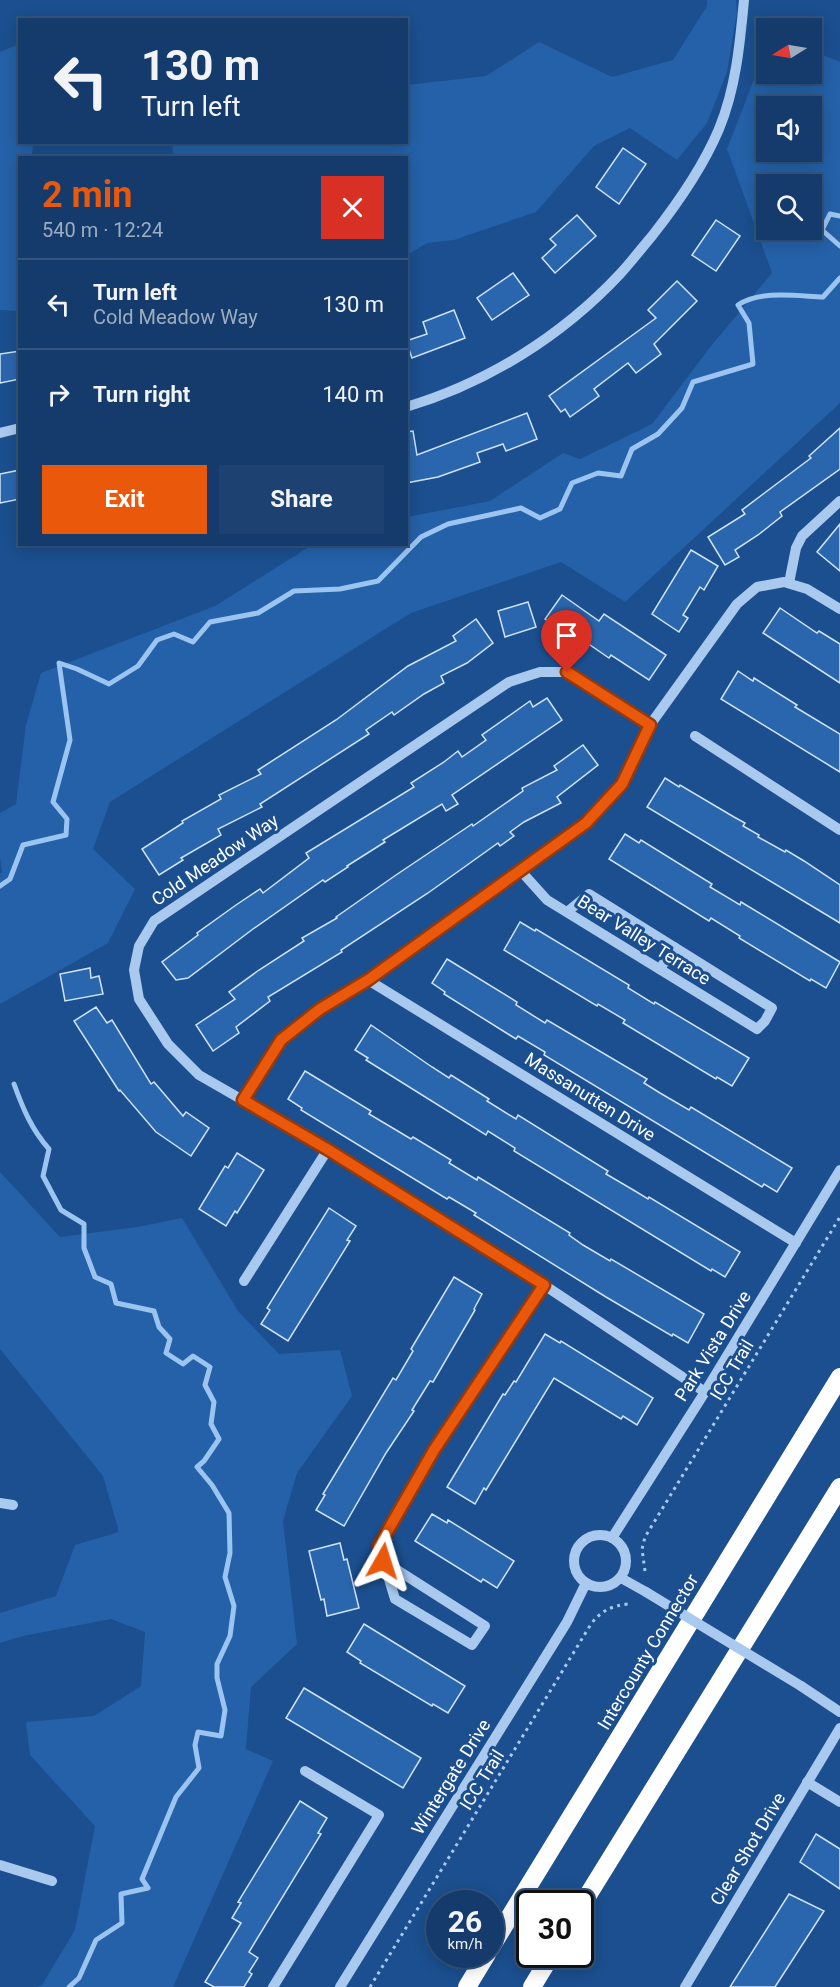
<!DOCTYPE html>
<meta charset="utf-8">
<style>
:root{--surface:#143b6b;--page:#1d4271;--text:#f1f3f6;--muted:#9dadc1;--line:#33557e;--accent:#ea580c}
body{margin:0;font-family:Roboto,sans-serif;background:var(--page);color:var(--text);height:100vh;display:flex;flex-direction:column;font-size:22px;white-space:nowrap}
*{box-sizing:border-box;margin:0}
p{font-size:20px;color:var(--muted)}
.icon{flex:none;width:33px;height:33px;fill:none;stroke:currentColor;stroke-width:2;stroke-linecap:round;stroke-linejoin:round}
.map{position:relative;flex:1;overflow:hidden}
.drawer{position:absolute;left:18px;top:156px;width:390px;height:390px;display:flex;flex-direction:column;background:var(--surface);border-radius:0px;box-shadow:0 3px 15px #0003,0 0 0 2px var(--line)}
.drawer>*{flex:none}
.top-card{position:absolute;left:18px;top:18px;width:390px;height:126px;border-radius:0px;box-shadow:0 3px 15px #0003,0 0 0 2px var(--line);background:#143b6b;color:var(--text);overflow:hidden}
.needle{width:39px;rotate:259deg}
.fabs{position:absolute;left:756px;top:18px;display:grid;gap:12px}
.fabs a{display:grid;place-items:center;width:66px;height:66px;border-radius:0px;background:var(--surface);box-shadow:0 3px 15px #0003,0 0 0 2px var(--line);font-size:30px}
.speed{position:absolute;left:426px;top:1890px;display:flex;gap:12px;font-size:30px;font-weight:700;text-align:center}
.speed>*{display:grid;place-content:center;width:78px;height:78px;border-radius:50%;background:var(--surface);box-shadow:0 3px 15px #0003,0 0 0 2px var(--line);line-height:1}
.speed small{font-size:15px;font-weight:400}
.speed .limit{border:3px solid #111;border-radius:9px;background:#fff;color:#111}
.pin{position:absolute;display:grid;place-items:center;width:51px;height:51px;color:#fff;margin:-62px -26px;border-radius:50% 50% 50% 0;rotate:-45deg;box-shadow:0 0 6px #0007}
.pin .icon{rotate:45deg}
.me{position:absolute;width:66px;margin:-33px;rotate:6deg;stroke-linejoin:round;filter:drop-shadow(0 0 4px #0008)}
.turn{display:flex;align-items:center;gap:21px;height:126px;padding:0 24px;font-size:27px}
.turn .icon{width:78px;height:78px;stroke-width:2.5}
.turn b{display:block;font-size:42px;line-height:51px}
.round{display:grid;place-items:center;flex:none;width:63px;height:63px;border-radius:0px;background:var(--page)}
.summary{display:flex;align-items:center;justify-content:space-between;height:102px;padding:0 24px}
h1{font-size:36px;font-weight:700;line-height:45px;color:var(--accent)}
.primary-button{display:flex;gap:12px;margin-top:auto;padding:12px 24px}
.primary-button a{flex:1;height:69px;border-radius:0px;background:var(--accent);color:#fff;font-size:24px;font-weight:700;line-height:69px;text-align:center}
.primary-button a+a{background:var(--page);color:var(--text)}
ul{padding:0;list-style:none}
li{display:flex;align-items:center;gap:18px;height:90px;padding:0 24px;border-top:2px solid var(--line)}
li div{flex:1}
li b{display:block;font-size:22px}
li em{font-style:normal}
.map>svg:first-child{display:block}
.green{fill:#2461a8;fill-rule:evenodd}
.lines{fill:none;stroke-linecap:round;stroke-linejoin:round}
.stream{stroke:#9cc4f0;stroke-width:5}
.building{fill:#2a66ad;stroke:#cfe3fa;stroke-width:1.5}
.path{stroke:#a9c9ee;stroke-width:3;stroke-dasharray:3 4.5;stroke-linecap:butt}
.minor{stroke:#a9c9ee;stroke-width:10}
.highway{stroke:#fff;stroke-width:18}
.minor-bridge{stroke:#a9c9ee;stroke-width:10}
.route-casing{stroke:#983908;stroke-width:15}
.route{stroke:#ea580c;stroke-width:10}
.labels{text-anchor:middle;stroke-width:6;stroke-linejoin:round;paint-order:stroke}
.street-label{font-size:18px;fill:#fff;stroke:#1b4f8f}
</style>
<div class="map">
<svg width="840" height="1987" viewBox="0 0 840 1987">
<rect width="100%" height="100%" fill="#1b4f8f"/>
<g class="green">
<path d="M707,0H736L737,13L727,72L707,123L677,160L630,128L594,146L536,212L454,240L427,243L407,255L406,158L163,157L173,155L172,143L406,142L407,85L486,76L539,42L612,77L673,60L707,6Z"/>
<path d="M19,44L20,142L33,143L32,157L20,158L19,311L0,310V52Z"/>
<path d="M823,55L840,62V403L625,602L561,562L411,613L110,802L93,849L135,889L108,943L0,1004V874L2,872L0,859V813L16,804L26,725L41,673L215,606L312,545L406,544L407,517L490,501L563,453L580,459L652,424L711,346L772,273L727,149L755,77L766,73L812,74V59ZM766,106H812V152H766ZM766,184H812V230H766Z"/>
<path d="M0,1172L60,1237L137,1227L182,1218L238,1311L279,1354L340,1350L352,1396L297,1473L283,1521L297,1644L251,1687L246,1749L273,1761L173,1987H37L42,1985L75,1930L95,1826L30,1755L26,1722L94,1716L141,1686L145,1632L111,1619L23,1636L0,1643V1613L56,1596L75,1545L119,1532L103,1476L0,1349Z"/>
</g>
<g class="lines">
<g class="stream">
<path d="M840,216L830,214L822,230L840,246"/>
<path d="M0,886L10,879L23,845L66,835L67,819L53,802L70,740L59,663L77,669L109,684L138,666L157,640L174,634L193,642L210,622L258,613L294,591L340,589L378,581L421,537L448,524L521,508L540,518L560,509L572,483L598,473L621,476L632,449L658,434L682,408L693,382L753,364L749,323L738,305C760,290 797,296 823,297L840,278"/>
<path d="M14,1084C23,1109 32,1130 49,1149L43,1176L61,1210L84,1224V1248L95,1277L111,1284L116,1303L154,1311L159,1327L170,1339L166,1353L183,1364L193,1356L210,1367L205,1385L214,1402L211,1424L219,1439L204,1461L197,1467L212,1485L229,1513L230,1553L225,1577L234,1606L230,1636L217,1664V1678L225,1710L221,1736L198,1732L195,1745L199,1768L176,1797L142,1879L148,1888L121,1894L122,1923L96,1940L79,1978L69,1987"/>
</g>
</g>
<g class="building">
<path d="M623,148L646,164L619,204L596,187Z"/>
<path d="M577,215L596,236L555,273L542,258L556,245L550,239Z"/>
<path d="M716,220L740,236L716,271L692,255Z"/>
<path d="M513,273L529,295L492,320L477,298Z"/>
<path d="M677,281L697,301L654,344L661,354L636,373L628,363L594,389L599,396L570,417L565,409L561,412L549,396L656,318L648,310Z"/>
<path d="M454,310L465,338L412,358L406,341L427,334L423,322Z"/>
<path d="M20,351V379L0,383V354Z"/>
<path d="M527,413L537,439L506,451L503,444L477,453L480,462L438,477L406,483V432L413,431L417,455Z"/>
<path d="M840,428V469L780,512L782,516L758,535L735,550L739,557L725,565L708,537L745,514L742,510L811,458L809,456Z"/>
<path d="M20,470V499L0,503V474Z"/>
<path d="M840,524V571L817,552Z"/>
<path d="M691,550L718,566L704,590L700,587L683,615L688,618L679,632L652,614Z"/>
<path d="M562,595L599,621L604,614L666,655L649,680L611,655L609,658L574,634L572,637L545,619Z"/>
<path d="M528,602L536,627L505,637L498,611Z"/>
<path d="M780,608L817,633L819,631L840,644V683L763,633Z"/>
<path d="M476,619L493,643L467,663L441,676L444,683L424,694L394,715L392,712L366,730L369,734L260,804L262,807L218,829L221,835L181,858L183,860L159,875L142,849L183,823L182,821L221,799L219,795L261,774L258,770L336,720L408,666L456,641L453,636Z"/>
<path d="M738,671L753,681L754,678L797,705L795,707L840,734V772L721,699Z"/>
<path d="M547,698L562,720L452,795L458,804L446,811L442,804L383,840L385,842L347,866L348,867L325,882L323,880L253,929L188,978L176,980L162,962L198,935L197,933L236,905L260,889L263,893L309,858L306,853L414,787L411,783L444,762L458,751L462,757L486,740L482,735L530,701L533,707Z"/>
<path d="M583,745L598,765L557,797L561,803L524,822L510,832L514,836L500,846L498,843L428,893L341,950L342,952L268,997L270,1001L236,1027L239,1033L213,1051L196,1025L235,999L229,992L259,970L304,941L302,938L337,918L336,917L396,875L472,824L473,826L523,791L522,788L557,770L554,766Z"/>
<path d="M665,778L679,787L680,785L734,817L745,823L743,826L759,835L758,837L785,852L786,850L804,861L840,885V923L647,807Z"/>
<path d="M625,834L639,843L641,840L712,884L710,887L740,905L741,902L840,962L826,988L811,979L810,981L739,938L740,936L711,918L709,921L609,859Z"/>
<path d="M520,922L535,931L536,929L629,985L628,988L654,1004L655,1002L749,1058L732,1086L717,1077L716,1079L623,1023L625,1020L598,1004L597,1006L504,950Z"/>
<path d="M447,959L517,1002L516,1005L545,1023L547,1020L647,1079L644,1083L660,1093L689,1110L691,1107L792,1168L777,1192L764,1184L762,1187L544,1055L545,1052L518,1036L516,1039L444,994L445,992L432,983Z"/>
<path d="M90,968L91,978L99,976L103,994L65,1001L60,974Z"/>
<path d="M96,1007L107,1023L112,1020L151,1084L154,1082L183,1116L186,1112L209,1128L191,1156L156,1132L120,1090L119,1091L74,1021Z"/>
<path d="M371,1025L432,1067L449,1078L451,1075L489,1099L487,1101L516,1119L518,1115L608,1171L606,1174L635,1191L648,1199L649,1197L740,1252L725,1277L712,1269L711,1271L514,1151L515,1148L488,1131L486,1135L366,1060L368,1058L355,1050Z"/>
<path d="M305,1071L371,1111L369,1114L396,1130L411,1139L413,1137L451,1160L449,1163L477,1180L478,1177L570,1233L569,1235L583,1245L610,1261L611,1259L704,1314L688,1343L673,1334L672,1336L606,1297L474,1215L476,1213L449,1197L447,1199L301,1110L302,1108L288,1099Z"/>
<path d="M237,1153L264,1170L237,1213L235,1211L226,1226L199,1209L225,1166L228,1168Z"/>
<path d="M329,1208L356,1226L347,1240L350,1241L288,1341L261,1324L270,1310L267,1308Z"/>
<path d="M454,1277L482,1294L474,1309L475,1310L433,1382L430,1381L412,1410L414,1411L386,1453L344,1526L316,1510L325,1495L323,1494L393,1378L396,1380L413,1351L411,1349Z"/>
<path d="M545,1334L560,1343L561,1341L653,1398L637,1425L623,1416L621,1419L554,1378L486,1490L484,1488L475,1504L447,1487L503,1394L505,1395L514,1381L516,1382Z"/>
<path d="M432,1514L447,1523L448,1520L514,1561L497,1588L483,1579L481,1582L415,1541Z"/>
<path d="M340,1543L344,1560L347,1559L359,1608L327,1616L324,1599L321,1600L309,1551Z"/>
<path d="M364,1624L465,1686L448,1713L433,1704L432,1706L360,1663L361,1661L347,1652Z"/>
<path d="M304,1688L421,1758L403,1788L286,1718Z"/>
<path d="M300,1801L327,1818L318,1833L321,1834L249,1952L258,1958L249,1972L252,1974L244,1987H214L205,1982L241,1923L232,1918L241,1903L238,1902Z"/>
<path d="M816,1834L840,1849V1889L800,1862Z"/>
<path d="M789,1894L824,1911L775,1987H730Z"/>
</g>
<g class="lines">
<g class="path">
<path d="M645,1571L642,1549L645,1537L840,1217"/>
<path d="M370,1987L591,1624C601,1611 611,1606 628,1604"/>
</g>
<g class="minor">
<path d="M406,407C487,383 562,336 620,274C631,262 641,249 652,236C678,203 703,167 719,129C736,88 740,43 744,0"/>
<path d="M0,433L20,428"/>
<path d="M789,583L796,548L802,536L840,501"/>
<path d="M650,725L567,672H540L509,682L154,921L139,946L134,970L139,999L168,1044L199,1075L328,1149L544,1285L705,1392"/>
<path d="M695,736L840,830"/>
<path d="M520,870L547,900L757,1029L765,1021L772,1008L589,894L567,912"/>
<path d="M660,969L674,947"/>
<path d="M368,980L796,1243"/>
<path d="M243,1100L281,1040L320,1009L368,980L587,823L622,785L650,725L737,604L757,587L784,582L807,589L840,609"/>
<path d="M244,1281L328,1149"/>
<path d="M0,1503L13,1505"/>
<circle cx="600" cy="1561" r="26"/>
<path d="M612,1538L705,1392L840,1170"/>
<path d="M383,1561L485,1626L472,1645L395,1599L379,1546L434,1450L544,1285"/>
<path d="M621,1578L646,1592"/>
<path d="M801,1686L840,1712"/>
<path d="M807,1782L840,1802"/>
<path d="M0,1865L52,1881"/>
<path d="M273,1987L379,1815L305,1771"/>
<path d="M340,1987L567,1622L586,1583"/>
<path d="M685,1987L840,1728"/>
</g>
<g class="highway">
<path d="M580,1908L840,1487"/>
<path d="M490,1949L840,1377"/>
<path d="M467,1987L487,1954"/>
<path d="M532,1987L552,1954"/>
</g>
<path class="minor-bridge" d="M646,1592L801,1686"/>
</g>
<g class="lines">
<g class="route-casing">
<path id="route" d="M383,1561L379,1546L434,1450L544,1285L327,1149L243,1100L281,1040L320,1009L368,980L586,823L622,784L650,725L567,672"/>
</g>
<use href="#route" class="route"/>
</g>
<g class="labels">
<g class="street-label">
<text transform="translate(215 860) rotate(-34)" y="6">Cold Meadow Way</text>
<text transform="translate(644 940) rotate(32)" y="6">Bear Valley Terrace</text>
<text transform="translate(590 1097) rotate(32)" y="6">Massanutten Drive</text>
<text transform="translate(713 1346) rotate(-58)" y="6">Park Vista Drive</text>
<text transform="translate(732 1370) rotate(-59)" y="6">ICC Trail</text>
<text transform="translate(648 1652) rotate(-59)" y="6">Intercounty Connector</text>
<text transform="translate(451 1777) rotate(-58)" y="6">Wintergate Drive</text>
<text transform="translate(482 1780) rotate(-58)" y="6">ICC Trail</text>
<text transform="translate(748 1849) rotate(-59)" y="6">Clear Shot Drive</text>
</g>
</g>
</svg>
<div class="fabs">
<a><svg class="needle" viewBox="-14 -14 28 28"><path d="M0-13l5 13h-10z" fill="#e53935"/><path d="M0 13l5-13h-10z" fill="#9dadc1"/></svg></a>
<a><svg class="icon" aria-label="sound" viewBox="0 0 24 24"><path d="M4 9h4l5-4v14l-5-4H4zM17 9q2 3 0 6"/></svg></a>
<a><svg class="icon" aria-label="search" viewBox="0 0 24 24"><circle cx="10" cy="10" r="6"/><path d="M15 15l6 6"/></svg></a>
</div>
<div class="speed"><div>26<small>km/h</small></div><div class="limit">30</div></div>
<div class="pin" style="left:567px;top:672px;background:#d93025"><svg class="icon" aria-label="arrive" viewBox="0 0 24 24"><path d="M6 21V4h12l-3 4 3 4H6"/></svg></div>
<svg class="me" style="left:383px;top:1561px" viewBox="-20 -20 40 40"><path d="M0-17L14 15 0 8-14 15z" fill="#ea580c" stroke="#fff" stroke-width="4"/></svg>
<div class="top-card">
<div class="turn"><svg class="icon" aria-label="left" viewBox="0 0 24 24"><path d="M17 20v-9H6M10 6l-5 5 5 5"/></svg><div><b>130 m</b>Turn left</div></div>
</div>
<section class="drawer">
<div class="summary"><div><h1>2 min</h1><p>540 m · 12:24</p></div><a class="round" style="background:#d93025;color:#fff"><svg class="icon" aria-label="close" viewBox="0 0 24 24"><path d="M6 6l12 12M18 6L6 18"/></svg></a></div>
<ul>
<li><svg class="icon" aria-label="left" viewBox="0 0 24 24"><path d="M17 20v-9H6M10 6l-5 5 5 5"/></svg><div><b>Turn left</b><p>Cold Meadow Way</p></div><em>130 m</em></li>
<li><svg class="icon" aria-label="right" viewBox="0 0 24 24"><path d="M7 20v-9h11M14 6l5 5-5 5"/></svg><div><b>Turn right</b></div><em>140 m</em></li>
</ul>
<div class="primary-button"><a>Exit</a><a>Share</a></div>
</section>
</div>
